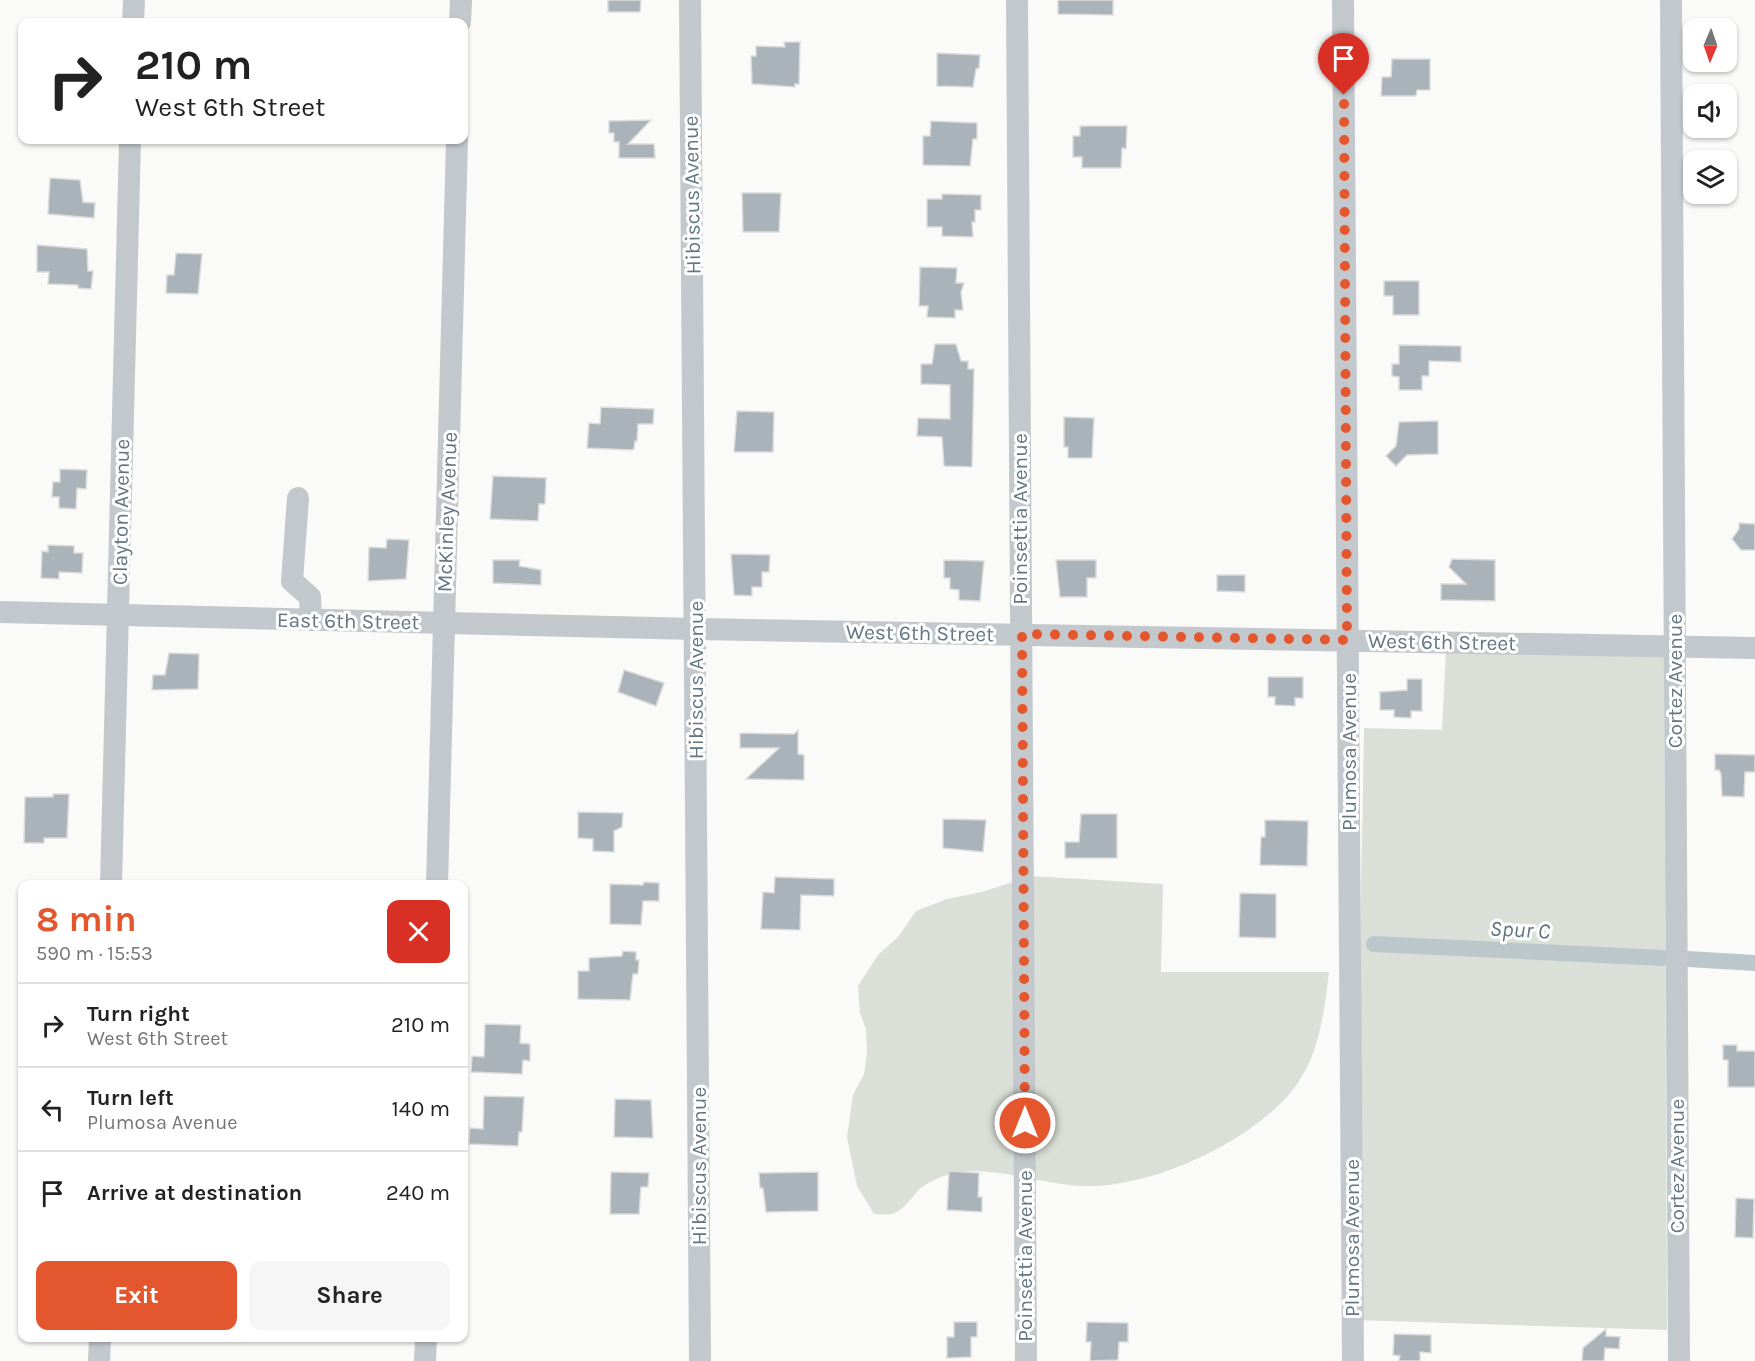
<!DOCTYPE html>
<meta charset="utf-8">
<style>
:root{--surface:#fff;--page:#f6f6f6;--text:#222;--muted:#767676;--line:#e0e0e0;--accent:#e4572e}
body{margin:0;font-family:Karla,sans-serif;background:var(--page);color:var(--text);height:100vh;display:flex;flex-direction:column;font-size:22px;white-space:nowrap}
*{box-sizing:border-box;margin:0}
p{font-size:20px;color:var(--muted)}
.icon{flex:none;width:33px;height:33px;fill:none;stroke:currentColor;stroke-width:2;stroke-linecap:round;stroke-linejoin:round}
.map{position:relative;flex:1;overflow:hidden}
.details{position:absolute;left:18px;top:880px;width:450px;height:462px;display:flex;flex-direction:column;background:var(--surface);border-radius:12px;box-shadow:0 2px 4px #0004}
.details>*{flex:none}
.top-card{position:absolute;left:18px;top:18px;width:450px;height:126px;border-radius:12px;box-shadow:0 2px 4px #0004;background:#fff;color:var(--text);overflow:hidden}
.needle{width:39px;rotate:182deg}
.tools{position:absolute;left:1683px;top:18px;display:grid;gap:12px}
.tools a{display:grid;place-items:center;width:54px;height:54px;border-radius:12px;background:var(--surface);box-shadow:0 2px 4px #0004;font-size:30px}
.pin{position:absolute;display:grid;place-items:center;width:51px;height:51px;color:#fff;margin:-62px -26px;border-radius:50% 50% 50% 0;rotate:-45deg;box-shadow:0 0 6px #0007}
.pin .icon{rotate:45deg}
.me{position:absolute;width:66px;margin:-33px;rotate:0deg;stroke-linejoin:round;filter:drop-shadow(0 0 4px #0008)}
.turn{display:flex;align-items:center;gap:21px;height:126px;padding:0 18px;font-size:27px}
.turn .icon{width:78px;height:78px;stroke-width:2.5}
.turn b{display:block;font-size:42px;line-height:51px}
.round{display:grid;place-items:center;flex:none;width:63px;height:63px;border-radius:12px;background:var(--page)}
.summary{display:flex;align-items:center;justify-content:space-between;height:102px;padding:0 18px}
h1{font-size:36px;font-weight:700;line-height:45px;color:var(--accent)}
.primary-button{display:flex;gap:12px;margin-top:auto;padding:12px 18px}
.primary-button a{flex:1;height:69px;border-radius:12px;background:var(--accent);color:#fff;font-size:24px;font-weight:700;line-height:69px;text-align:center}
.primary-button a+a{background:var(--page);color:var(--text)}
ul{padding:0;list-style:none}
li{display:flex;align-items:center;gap:18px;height:84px;padding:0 18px;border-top:2px solid var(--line)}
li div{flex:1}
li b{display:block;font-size:22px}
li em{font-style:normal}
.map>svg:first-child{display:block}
.green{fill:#dadfd7}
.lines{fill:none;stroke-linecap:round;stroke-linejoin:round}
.canal{stroke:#bbc7cb;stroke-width:16}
.building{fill:#aab3b9;stroke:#dcdcda;stroke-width:1.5}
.minor{stroke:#c3c8cc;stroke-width:22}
.route{stroke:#e4572e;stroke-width:10;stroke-dasharray:0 18}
.labels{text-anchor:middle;stroke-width:6;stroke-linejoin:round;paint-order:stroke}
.street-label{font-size:21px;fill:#657683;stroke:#fff}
.water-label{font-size:22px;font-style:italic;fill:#60757c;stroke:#fff}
</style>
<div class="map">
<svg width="1755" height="1361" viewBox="0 0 1755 1361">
<rect width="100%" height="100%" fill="#fafaf8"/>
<g class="green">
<path d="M1446,650L1664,657L1667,1330L1354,1320L1364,728L1442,730Z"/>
<path d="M1031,876L1163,884L1161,972H1329C1324,1014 1319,1058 1291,1092C1249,1143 1149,1189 1082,1186C1045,1184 994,1167 960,1172C946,1174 925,1182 916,1193C909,1201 903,1210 892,1214C887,1215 880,1214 874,1214L857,1186L847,1137L853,1095L864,1074L867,1053L866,1029L860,1013L858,986L878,955L898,937L916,911L947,899L982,892Z"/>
</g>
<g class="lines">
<g class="canal">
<path d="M1374,944L1663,958"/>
<path d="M1688,959L1755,963"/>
</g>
</g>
<g class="building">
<path d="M608,0H641L640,12H608Z"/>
<path d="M1058,0H1113V15L1058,14Z"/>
<path d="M784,42H800L799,84H795V87L752,84L751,56H756V46L785,47Z"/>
<path d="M937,53L980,55L979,68L976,69L973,87L937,86Z"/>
<path d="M1392,59H1430V90H1417L1416,96H1381L1382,77H1391Z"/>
<path d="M651,120L628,144H654L655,158H619V142H614V133H609V121Z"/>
<path d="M931,121L977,123V139H973L970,166L923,165V136H930Z"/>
<path d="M1080,126H1127L1126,149L1122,148L1121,168H1082V157H1073V136H1080Z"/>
<path d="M50,178L80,180L83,202L95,203L94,218L48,214Z"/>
<path d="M742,193H781L779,232H743Z"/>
<path d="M942,194L981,195V210H975V222H972L973,237L942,236V227H927V199H942Z"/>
<path d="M37,245L87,249L88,271H93L91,289L78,288V285L48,284L49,272H37Z"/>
<path d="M176,253L202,254L198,294L166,293L167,275H174Z"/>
<path d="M920,267L957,268L956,283H964L961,292L963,310H955V318L927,317L928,306H919Z"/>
<path d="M1384,281H1419V315H1393V296H1384Z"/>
<path d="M935,344H956L961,361H968V369H974L972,467L944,466L942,437L917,436L918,418L950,419V385L921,384V364H932Z"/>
<path d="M1399,345L1461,346V362L1429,361V376H1422V390H1399V377L1392,376V364H1399Z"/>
<path d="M601,407L654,409L653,424H638L637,441H635L634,449L631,450L587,448L589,423L600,424Z"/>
<path d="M737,411L774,412L773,452H734Z"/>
<path d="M1064,417L1094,418L1092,458H1068V447H1064Z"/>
<path d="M1438,421V454L1407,455L1396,466L1386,456L1396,446L1399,422Z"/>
<path d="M60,469L87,470L86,489L77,488L76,509L59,508V497H52L53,482H60Z"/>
<path d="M493,476L546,478L545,504H539L538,521L490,519Z"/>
<path d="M1739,523L1755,524V550H1741L1732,539L1739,529Z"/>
<path d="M387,539L409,540L406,579L368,581L369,547L386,548Z"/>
<path d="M48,545L74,546V553H83L82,573L59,572V579L41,578L42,551L48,552Z"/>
<path d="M731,554L770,555L769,572H762V587H752V596L734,595Z"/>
<path d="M1452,559L1495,560V601L1441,600V584H1466L1449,567Z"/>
<path d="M493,560H520L519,566L541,570V585L493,583Z"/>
<path d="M944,560L984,561L980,601L959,600V590L950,589V578H944Z"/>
<path d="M1056,560H1096V578H1087V597H1060Z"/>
<path d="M1217,575H1245V592L1217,591Z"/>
<path d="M169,653L199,654L198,689L152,690L153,675H165Z"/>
<path d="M624,670L664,683L656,706L618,692Z"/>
<path d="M1268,677H1303V698H1295V706L1275,705V697H1268Z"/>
<path d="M1407,679H1422V711H1411V718L1394,717V710H1380V692L1407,690Z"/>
<path d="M798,730V754L804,755V780L746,779L779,748H740V733L794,734Z"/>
<path d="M1715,754L1755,755V772H1745L1744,797L1722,796L1721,774L1719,770H1715Z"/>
<path d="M53,794H69L67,838H44V843H24L25,797H53Z"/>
<path d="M578,812L623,813L622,827L614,831V852L593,851V839L578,838Z"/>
<path d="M1081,814H1117V858H1065V842H1079Z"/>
<path d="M943,819L986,820L983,852L943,848Z"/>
<path d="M1265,820L1308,821L1307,866L1260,865L1261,837H1265Z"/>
<path d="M775,877L834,879V896L801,895L800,930L761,929L763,892L774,893Z"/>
<path d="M644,882L659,883V901H643L641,925L610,924V884L643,885Z"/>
<path d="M1240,893L1276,894V938L1239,937Z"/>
<path d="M623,951L636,952V960H639L638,974H633L630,1000L578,999V971H589V958L622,956Z"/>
<path d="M485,1024L521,1025L520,1043L530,1044V1061L523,1060L522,1074L471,1072L472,1056L484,1057Z"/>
<path d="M1723,1045H1737V1051H1755V1087H1728V1060H1723Z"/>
<path d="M484,1096L524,1097L522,1132H519L518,1146L469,1144L470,1128L483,1129Z"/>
<path d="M615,1099L651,1100L653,1138L614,1137Z"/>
<path d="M949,1171L979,1173L978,1197H982V1212L947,1210Z"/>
<path d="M611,1172L649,1173L648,1187H641L639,1214H610Z"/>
<path d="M818,1172V1211L766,1212L763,1188H760L759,1173Z"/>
<path d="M1736,1198L1754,1199L1753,1238L1735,1237Z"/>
<path d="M954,1322H977V1337H971V1357L947,1358V1337H954Z"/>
<path d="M1087,1322L1128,1323V1342H1119L1118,1360L1090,1361L1091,1342H1086Z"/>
<path d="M1606,1329V1336L1620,1337L1619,1349L1605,1348L1604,1361H1582L1583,1348Z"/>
<path d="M1394,1334L1431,1335V1353L1420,1352V1361H1399L1400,1356L1393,1355Z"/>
</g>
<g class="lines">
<g class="minor">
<path d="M690,0L700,1361"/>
<path d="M1017,0L1026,1361"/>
<path d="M1343,0L1353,1361"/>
<path d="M1671,0L1679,1361"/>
<path d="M133,22L134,0"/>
<path d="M460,22L461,0"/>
<path d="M298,498L292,581L310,597L311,620"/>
<path d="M0,612L696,629L1755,648"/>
<path d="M111,885L130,140"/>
<path d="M437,885L457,140"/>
<path d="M99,1361L100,1338"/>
<path d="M425,1361L426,1338"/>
</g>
</g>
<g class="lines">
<path class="route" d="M1025,1123L1022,634L1347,640L1344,95"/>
</g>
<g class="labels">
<g class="street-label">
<text transform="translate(692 195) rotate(-91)" y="7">Hibiscus Avenue</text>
<text transform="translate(121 512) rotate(-89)" y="7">Clayton Avenue</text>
<text transform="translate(447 512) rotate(-88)" y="7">McKinley Avenue</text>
<text transform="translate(1020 519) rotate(-90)" y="7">Poinsettia Avenue</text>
<text transform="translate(348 621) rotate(1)" y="7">East 6th Street</text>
<text transform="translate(920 633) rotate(1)" y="7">West 6th Street</text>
<text transform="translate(1442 642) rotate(1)" y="7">West 6th Street</text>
<text transform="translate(696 680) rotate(-90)" y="7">Hibiscus Avenue</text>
<text transform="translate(1675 681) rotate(-90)" y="7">Cortez Avenue</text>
<text transform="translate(1349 752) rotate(-90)" y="7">Plumosa Avenue</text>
<text transform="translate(699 1166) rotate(-90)" y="7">Hibiscus Avenue</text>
<text transform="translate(1677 1166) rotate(-90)" y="7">Cortez Avenue</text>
<text transform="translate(1352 1238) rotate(-90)" y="7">Plumosa Avenue</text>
<text transform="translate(1025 1256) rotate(-90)" y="7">Poinsettia Avenue</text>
</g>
<g class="water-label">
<text transform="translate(1520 929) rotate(3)" y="8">Spur C</text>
</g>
</g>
</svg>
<div class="tools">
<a><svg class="needle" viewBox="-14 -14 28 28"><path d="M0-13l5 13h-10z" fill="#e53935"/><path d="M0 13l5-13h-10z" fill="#767676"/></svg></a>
<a><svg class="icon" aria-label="sound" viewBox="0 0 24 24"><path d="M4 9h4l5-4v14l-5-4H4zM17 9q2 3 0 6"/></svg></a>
<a><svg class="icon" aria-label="layers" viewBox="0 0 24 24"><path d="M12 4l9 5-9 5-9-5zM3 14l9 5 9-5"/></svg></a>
</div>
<div class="pin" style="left:1344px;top:95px;background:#d93025"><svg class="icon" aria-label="arrive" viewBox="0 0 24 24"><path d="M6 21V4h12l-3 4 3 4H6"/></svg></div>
<svg class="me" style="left:1025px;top:1123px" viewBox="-20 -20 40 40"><circle r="17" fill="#e4572e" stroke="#fff" stroke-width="3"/><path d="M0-11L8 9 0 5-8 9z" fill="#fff"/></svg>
<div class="top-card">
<div class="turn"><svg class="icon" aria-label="right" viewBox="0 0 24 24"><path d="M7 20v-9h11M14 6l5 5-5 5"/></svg><div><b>210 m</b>West 6th Street</div></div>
</div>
<section class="details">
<div class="summary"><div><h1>8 min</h1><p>590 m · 15:53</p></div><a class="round" style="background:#d93025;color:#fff"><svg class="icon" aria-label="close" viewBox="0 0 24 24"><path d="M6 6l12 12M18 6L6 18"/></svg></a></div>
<ul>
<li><svg class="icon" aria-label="right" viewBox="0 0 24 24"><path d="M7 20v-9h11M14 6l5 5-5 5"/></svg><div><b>Turn right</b><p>West 6th Street</p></div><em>210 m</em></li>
<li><svg class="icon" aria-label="left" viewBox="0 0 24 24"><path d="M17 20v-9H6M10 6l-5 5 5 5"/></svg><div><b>Turn left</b><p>Plumosa Avenue</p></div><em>140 m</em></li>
<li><svg class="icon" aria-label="arrive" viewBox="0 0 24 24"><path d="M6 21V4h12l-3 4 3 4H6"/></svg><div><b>Arrive at destination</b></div><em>240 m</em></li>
</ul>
<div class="primary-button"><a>Exit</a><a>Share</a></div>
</section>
</div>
